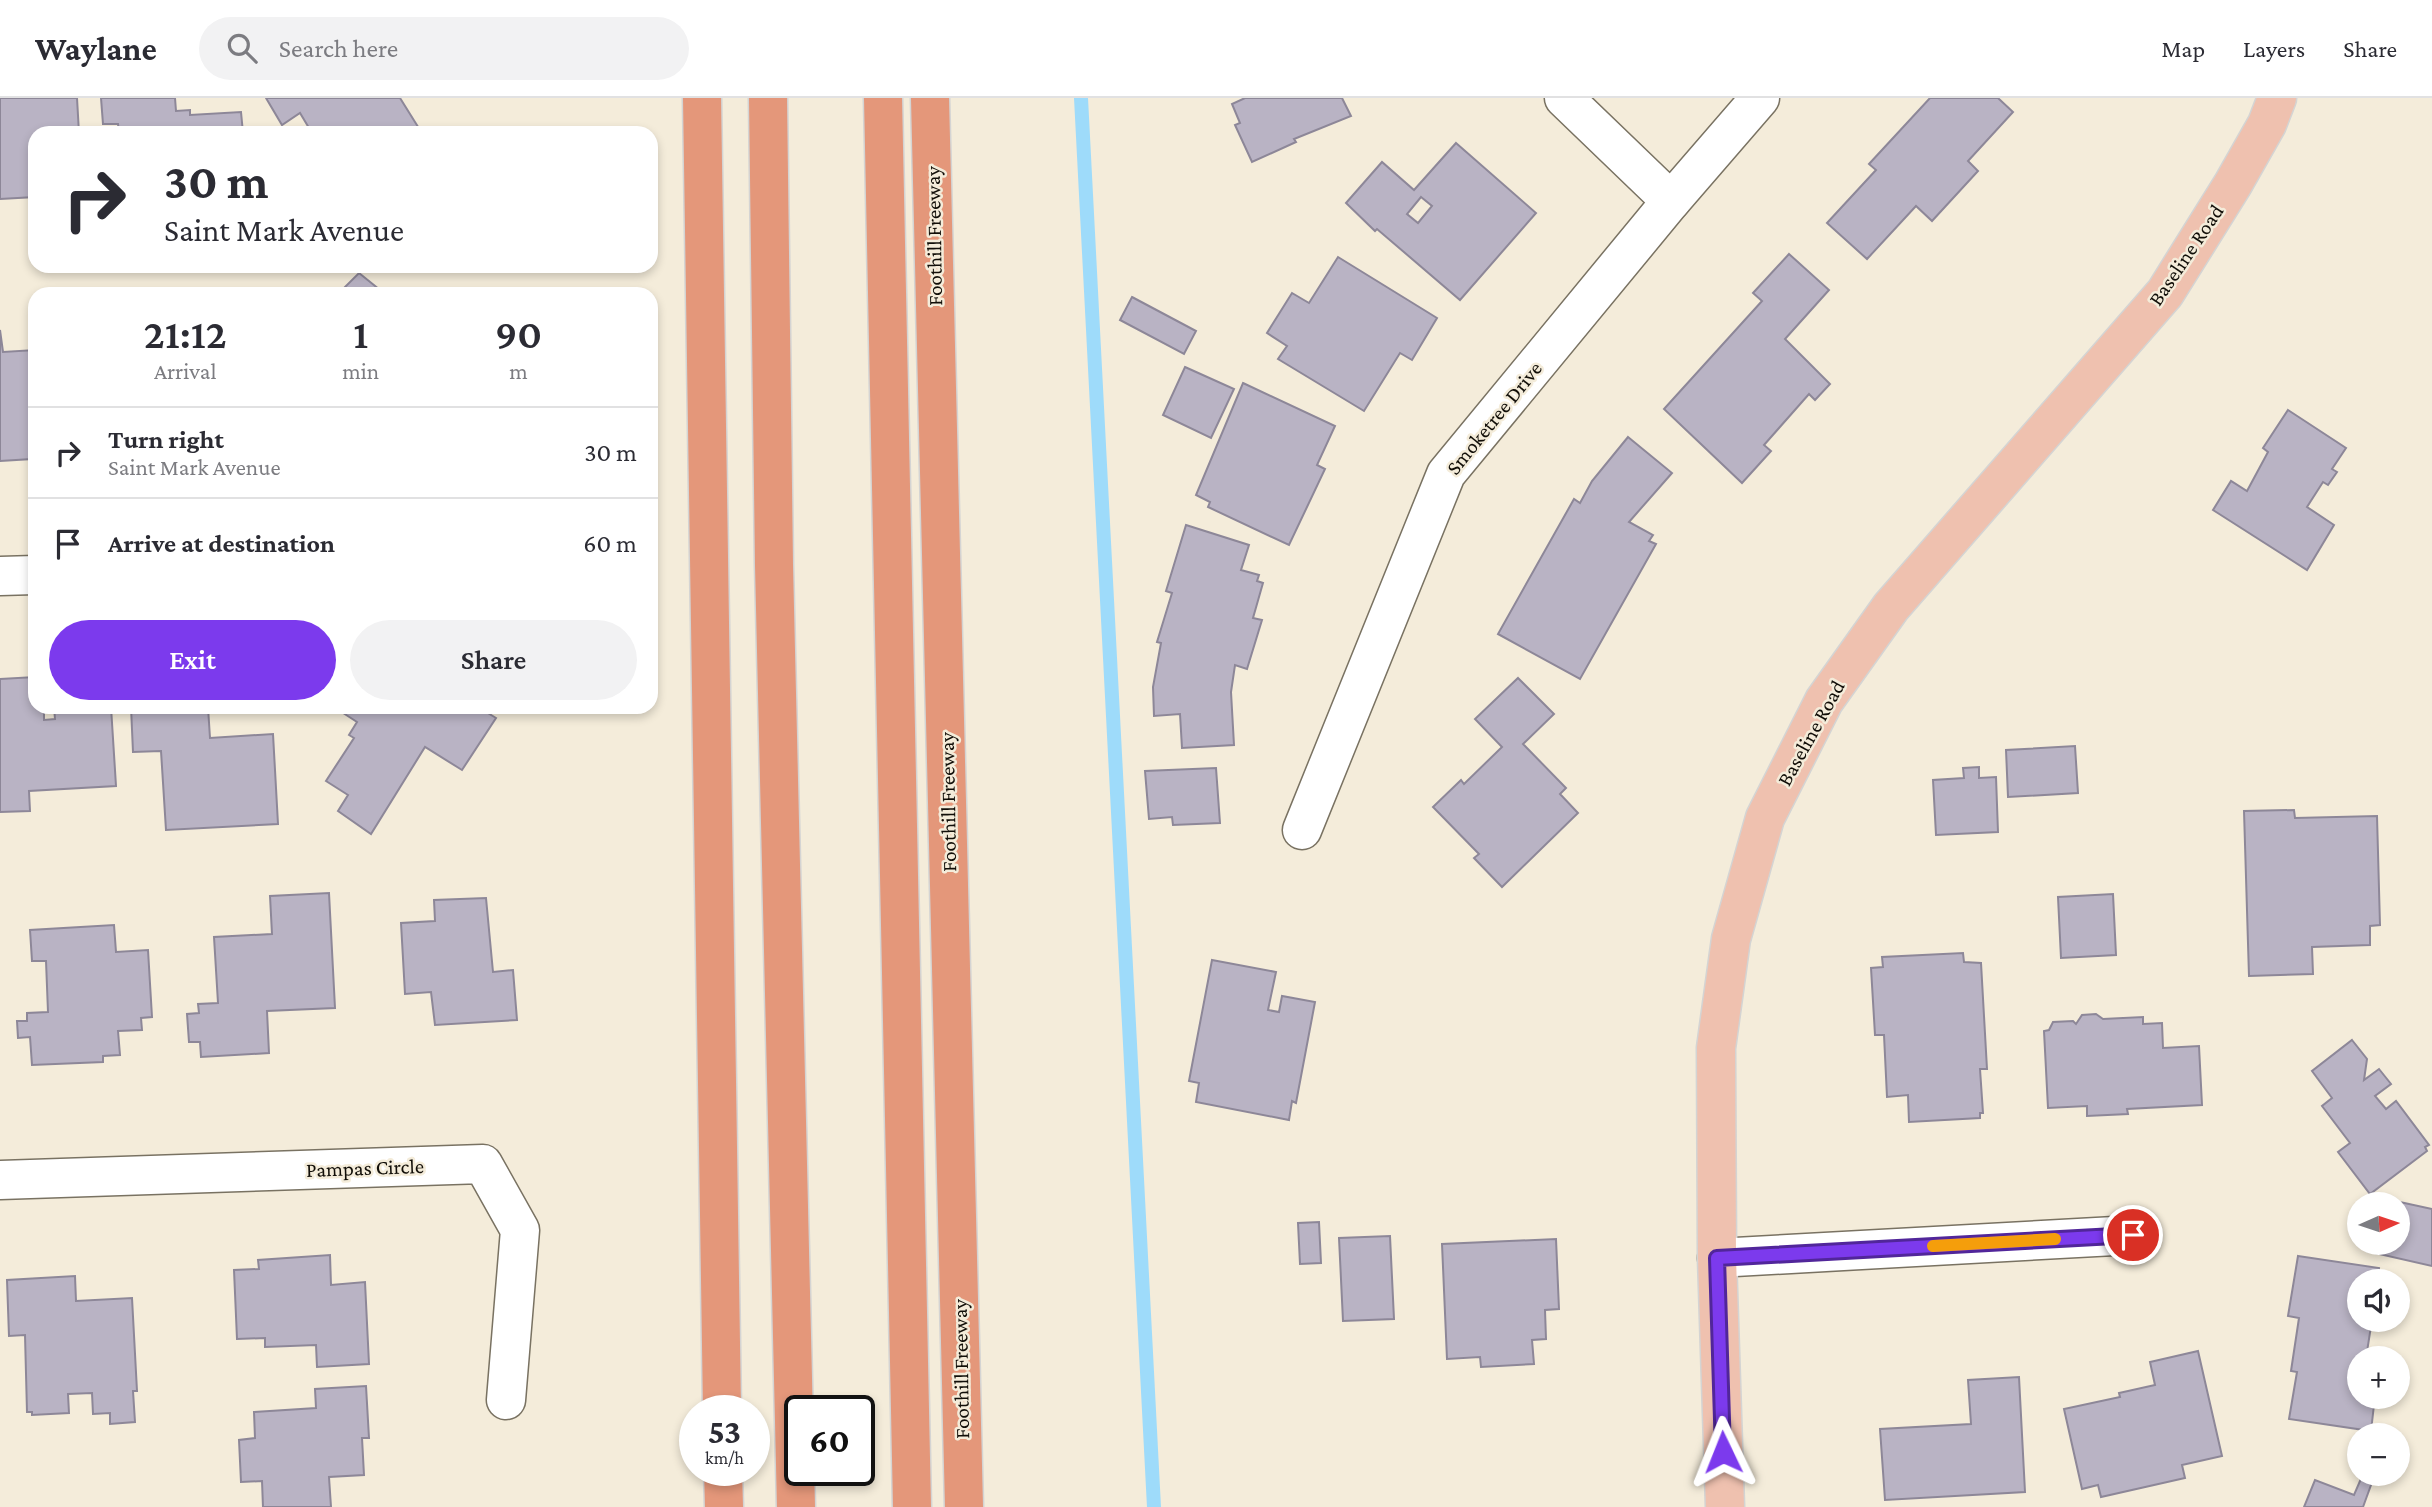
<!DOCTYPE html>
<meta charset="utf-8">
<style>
:root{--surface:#fff;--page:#f2f2f3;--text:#2b2b33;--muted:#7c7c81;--line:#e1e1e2;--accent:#7c3aed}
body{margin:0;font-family:"Crimson Pro",serif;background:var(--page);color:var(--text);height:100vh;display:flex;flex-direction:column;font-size:26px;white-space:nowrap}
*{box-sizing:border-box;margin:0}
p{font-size:23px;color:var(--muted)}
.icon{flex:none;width:38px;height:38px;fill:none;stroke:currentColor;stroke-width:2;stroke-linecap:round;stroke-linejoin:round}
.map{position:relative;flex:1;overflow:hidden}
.panel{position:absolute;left:28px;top:189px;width:630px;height:427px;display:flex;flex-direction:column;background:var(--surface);border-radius:21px;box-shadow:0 4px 10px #0003}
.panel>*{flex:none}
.top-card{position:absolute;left:28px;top:28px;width:630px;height:147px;border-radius:21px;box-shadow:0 4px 10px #0003;background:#fff;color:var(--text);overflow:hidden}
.needle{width:46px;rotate:87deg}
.fabs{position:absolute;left:2347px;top:1094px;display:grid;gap:14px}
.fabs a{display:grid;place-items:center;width:63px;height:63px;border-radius:50%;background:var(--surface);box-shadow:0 4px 10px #0003;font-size:35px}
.speed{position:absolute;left:679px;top:1297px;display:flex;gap:14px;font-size:35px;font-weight:700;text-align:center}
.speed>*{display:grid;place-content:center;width:91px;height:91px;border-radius:50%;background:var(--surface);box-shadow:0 4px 10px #0003;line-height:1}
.speed small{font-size:18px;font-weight:400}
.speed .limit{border:4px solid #111;border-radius:10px;background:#fff;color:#111}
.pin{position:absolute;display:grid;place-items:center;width:60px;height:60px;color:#fff;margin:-30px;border:4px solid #fff;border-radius:50%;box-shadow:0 2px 7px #0007}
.me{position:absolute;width:77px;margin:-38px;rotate:358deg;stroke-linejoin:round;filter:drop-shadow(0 0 5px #0008)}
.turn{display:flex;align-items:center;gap:24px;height:147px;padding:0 21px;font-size:32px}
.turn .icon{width:91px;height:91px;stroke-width:2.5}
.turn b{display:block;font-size:49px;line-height:60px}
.eta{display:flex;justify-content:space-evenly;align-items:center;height:119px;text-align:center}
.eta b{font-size:42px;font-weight:600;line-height:49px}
.primary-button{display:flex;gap:14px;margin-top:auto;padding:14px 21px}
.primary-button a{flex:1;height:80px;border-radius:42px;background:var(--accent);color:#fff;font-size:28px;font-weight:600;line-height:80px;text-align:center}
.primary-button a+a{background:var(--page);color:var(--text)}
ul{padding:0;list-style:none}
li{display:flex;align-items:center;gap:21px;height:91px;padding:0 21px;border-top:2px solid var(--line)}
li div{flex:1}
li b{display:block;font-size:26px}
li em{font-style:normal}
header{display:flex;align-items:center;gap:42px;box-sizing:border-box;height:98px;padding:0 35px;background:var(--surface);border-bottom:2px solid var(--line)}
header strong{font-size:33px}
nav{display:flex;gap:38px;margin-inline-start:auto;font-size:24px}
.search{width:490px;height:63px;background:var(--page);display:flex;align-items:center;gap:18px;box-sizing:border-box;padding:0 24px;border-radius:38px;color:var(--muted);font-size:26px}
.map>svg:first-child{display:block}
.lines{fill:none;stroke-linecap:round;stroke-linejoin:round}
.stream{stroke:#9edbfa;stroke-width:14}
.building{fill:#b9b3c4;stroke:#8d8798;stroke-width:2;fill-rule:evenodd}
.street-casing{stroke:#797262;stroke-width:41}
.primary-casing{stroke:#d4d4d3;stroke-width:41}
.highway-casing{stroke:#d4d4d3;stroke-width:41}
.street{stroke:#fff;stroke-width:38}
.primary{stroke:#efc1af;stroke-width:38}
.highway{stroke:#e4977a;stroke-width:38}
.route-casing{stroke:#51269a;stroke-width:18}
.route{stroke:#7c3aed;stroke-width:12}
.slow{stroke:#f59e0b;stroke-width:12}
.labels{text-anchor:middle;stroke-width:5;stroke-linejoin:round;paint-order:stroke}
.street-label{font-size:21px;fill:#110e08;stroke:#f4ecda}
</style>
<header>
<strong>Waylane</strong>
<div class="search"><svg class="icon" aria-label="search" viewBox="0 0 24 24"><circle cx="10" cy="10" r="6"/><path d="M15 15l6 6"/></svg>Search here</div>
<nav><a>Map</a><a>Layers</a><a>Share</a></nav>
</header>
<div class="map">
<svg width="2432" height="1409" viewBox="0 0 2432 1409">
<rect width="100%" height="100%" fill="#f4ecda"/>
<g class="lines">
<path class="stream" d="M1081,0L1154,1409"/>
</g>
<g class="building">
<path d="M0,0H77L79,35H35V99L0,101Z"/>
<path d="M101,0H175L176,13L190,12V17L241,14L243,35H119L118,26H103Z"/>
<path d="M266,0H400L420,32L312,35L300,15L282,27Z"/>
<path d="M1245,0H1342L1351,18L1294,41L1296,44L1252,64L1235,27L1240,25L1232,6Z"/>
<path d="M1930,0H1998L2013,14L1968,63L1978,73L1932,123L1916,108L1867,161L1827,125L1876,72L1869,66Z"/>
<path d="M1456,45L1536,115L1460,202L1377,131L1375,133L1346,105L1382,64L1414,92ZM1421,99L1432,108L1418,125L1407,116Z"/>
<path d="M1789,156L1829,192L1785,241L1830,286L1815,302L1809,296L1764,347L1771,353L1742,385L1664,311L1762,203L1753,195Z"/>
<path d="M1338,159L1437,220L1412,262L1400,255L1364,313L1278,261L1287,248L1267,235L1292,195L1309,205Z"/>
<path d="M359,175L385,196H338Z"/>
<path d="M196,191V196H127V195Z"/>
<path d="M1132,199L1196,233L1184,256L1120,222Z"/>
<path d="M0,232L3,254L35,252V335H30L32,361L0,363Z"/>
<path d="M1185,269L1234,291L1211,340L1163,317Z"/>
<path d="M1243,285L1335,328L1317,367L1325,371L1289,447L1208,409L1210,404L1196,397Z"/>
<path d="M2288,312L2346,350L2332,371L2337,374L2328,387L2323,384L2307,409L2334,427L2307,472L2213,412L2231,383L2247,393L2268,354L2263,350Z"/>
<path d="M1628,339L1672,375L1629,424L1653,437L1649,443L1656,446L1580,581L1498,536L1574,401L1580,405L1592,383Z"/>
<path d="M1186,427L1249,447L1241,472L1259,477L1257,483L1263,485L1253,520L1262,522L1247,571L1235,567L1231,594L1234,647L1182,650L1180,616L1154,618L1153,589L1161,545L1157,544L1172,495L1166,493Z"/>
<path d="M35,579V609H44V622L55,621L54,609H111L116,688L29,693L30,713L0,714V581Z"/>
<path d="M1518,580L1554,616L1523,646L1566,690L1560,696L1578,715L1502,789L1474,760L1479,756L1433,709L1461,682L1464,686L1502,649L1475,621Z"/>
<path d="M131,609H208L210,640L273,636L278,726L166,732L161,653L133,654Z"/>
<path d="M334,609H478L496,620L462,672L425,649L371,736L338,713L348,697L326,683L354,640L349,637L357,624Z"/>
<path d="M2075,648L2078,695L2008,699L2006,652Z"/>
<path d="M1979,669V680L1996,679L1998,734L1936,737L1933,682L1964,680L1963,670Z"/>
<path d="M1216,670L1220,725L1173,727L1172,719L1149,721L1145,673Z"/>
<path d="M2294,712L2295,720L2377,718L2380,827L2370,828V847L2312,849L2313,876L2249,878L2244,713Z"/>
<path d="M329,795L335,910L267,913L269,955L201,959L200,944H189L187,916L199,915L198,906L218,905L214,839L272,836L270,798Z"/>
<path d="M2113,796L2116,857L2061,860L2058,799Z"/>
<path d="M486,800L493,874L513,872L517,922L435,927L431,894L405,896L401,825L435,823L434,802Z"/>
<path d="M114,827L116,854L148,852L152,919L141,920L142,932L118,933L120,957L103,958V964L32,967L30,939L18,940L17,923H27V915L48,914L46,863H32L30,832Z"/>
<path d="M1963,855L1964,864L1981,865L1987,971H1980L1983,1015H1980V1020L1909,1024L1908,997L1887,999L1884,937H1875L1871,870L1883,869L1882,859Z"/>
<path d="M1212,862L1276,874L1268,912L1279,914L1282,898L1315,904L1296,1005L1292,1003L1289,1022L1196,1004L1199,985L1189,983Z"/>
<path d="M2096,916L2103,921L2143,919V926L2162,925L2163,950L2199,948L2202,1007L2127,1011L2128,1016L2087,1018V1008L2048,1010L2044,933L2049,932L2053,924L2073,923L2076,926L2082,917Z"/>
<path d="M2352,942L2367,961L2364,982L2379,971L2391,986L2375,998L2386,1011L2396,1003L2429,1047L2425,1049L2427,1053L2370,1096L2338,1054L2350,1045L2322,1008L2332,1000L2312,973Z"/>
<path d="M2377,1099L2432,1111V1168L2366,1153L2367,1144H2398V1106H2375Z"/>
<path d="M1319,1124L1321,1165L1300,1166L1298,1125Z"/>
<path d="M1390,1138L1394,1221L1343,1223L1339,1140Z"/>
<path d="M1556,1141L1559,1211L1545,1212L1546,1241L1532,1242L1534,1266L1481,1269L1480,1259L1447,1261L1442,1146Z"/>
<path d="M330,1157L331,1187L365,1184L369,1266L317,1269L316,1247L265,1249V1240L237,1241L234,1172L259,1171L258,1162Z"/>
<path d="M2298,1158L2379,1170L2377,1183H2359V1222H2372L2366,1260H2359V1298H2375L2371,1333L2289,1321L2297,1274L2291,1273L2299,1220L2288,1218Z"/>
<path d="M75,1178L76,1203L132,1200L137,1293H133L135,1324L110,1326V1315L93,1316L92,1295L68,1296L69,1315L32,1317V1314H27L25,1237L9,1238L7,1182Z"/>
<path d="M2198,1253L2222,1358L2182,1367L2185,1380L2101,1399L2098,1387L2082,1391L2064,1311L2120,1299L2119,1295L2155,1287L2150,1264Z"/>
<path d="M2019,1279L2025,1394L1885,1402L1880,1331L1971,1326L1968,1282Z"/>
<path d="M366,1288L369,1340H362L364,1377L329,1379L331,1409H263L262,1383L241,1384L239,1342L255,1340L254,1314L316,1310L315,1291Z"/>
<path d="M2363,1376H2375L2363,1409H2304L2315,1382L2354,1397Z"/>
</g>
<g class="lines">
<g class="street-casing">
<g id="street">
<path d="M1564,0L1671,103"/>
<path d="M0,478L35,477"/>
<path d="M1302,732L1446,376L1671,103L1760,0"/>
<path d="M0,1082L483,1066L520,1132L506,1302"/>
<path d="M1717,1160L2133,1137"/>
</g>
</g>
<g class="primary-casing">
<path id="primary" d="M1725,1409L1717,1160L1716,950L1731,841L1765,720L1824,603L1891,509L2165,195L2233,86L2267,26L2277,0"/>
</g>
<g class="highway-casing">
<g id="highway">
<path d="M702,0L722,1312"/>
<path d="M768,0L774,467L796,1409"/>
<path d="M883,0L912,1409"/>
<path d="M930,0L964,1409"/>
<path d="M723,1372L724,1409"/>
</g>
</g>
<use href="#street" class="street"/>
<use href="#primary" class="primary"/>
<use href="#highway" class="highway"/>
</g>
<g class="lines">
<g class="route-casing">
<path id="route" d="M1723,1354L1717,1160L2133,1137"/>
</g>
<use href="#route" class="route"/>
<path class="slow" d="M1933,1148L2055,1141"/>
</g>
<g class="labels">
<g class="street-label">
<text transform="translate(934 138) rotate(-91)" y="7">Foothill Freeway</text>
<text transform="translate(2186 157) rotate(-56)" y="7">Baseline Road</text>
<text transform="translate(1494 320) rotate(-51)" y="7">Smoketree Drive</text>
<text transform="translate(1811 635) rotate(-61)" y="7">Baseline Road</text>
<text transform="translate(948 704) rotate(-91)" y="7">Foothill Freeway</text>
<text transform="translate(365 1070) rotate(-2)" y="7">Pampas Circle</text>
<text transform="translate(961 1271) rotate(-91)" y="7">Foothill Freeway</text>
</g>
</g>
</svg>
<div class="fabs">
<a><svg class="needle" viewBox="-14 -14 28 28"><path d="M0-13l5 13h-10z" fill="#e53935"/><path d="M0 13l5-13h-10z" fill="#7c7c81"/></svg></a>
<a><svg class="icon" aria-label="sound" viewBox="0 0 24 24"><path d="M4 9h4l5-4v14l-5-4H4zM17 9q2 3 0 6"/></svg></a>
<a>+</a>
<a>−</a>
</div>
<div class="speed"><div>53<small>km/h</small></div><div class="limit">60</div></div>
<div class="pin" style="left:2133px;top:1137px;background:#d93025"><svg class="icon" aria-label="arrive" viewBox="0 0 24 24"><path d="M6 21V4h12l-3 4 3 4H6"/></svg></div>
<svg class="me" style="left:1723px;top:1354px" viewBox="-20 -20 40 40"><path d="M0-17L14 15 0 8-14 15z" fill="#7c3aed" stroke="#fff" stroke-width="4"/></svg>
<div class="top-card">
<div class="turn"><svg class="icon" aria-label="right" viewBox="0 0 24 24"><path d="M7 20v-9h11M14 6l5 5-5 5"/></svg><div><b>30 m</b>Saint Mark Avenue</div></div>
</div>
<section class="panel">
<div class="eta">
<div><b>21:12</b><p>Arrival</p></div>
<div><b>1</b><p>min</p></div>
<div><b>90</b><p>m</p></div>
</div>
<ul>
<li><svg class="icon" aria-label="right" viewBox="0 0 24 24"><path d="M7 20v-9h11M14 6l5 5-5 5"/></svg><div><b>Turn right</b><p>Saint Mark Avenue</p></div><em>30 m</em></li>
<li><svg class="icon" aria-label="arrive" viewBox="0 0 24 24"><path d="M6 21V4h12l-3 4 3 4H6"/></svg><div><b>Arrive at destination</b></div><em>60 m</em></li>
</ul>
<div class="primary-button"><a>Exit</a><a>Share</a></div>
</section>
</div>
